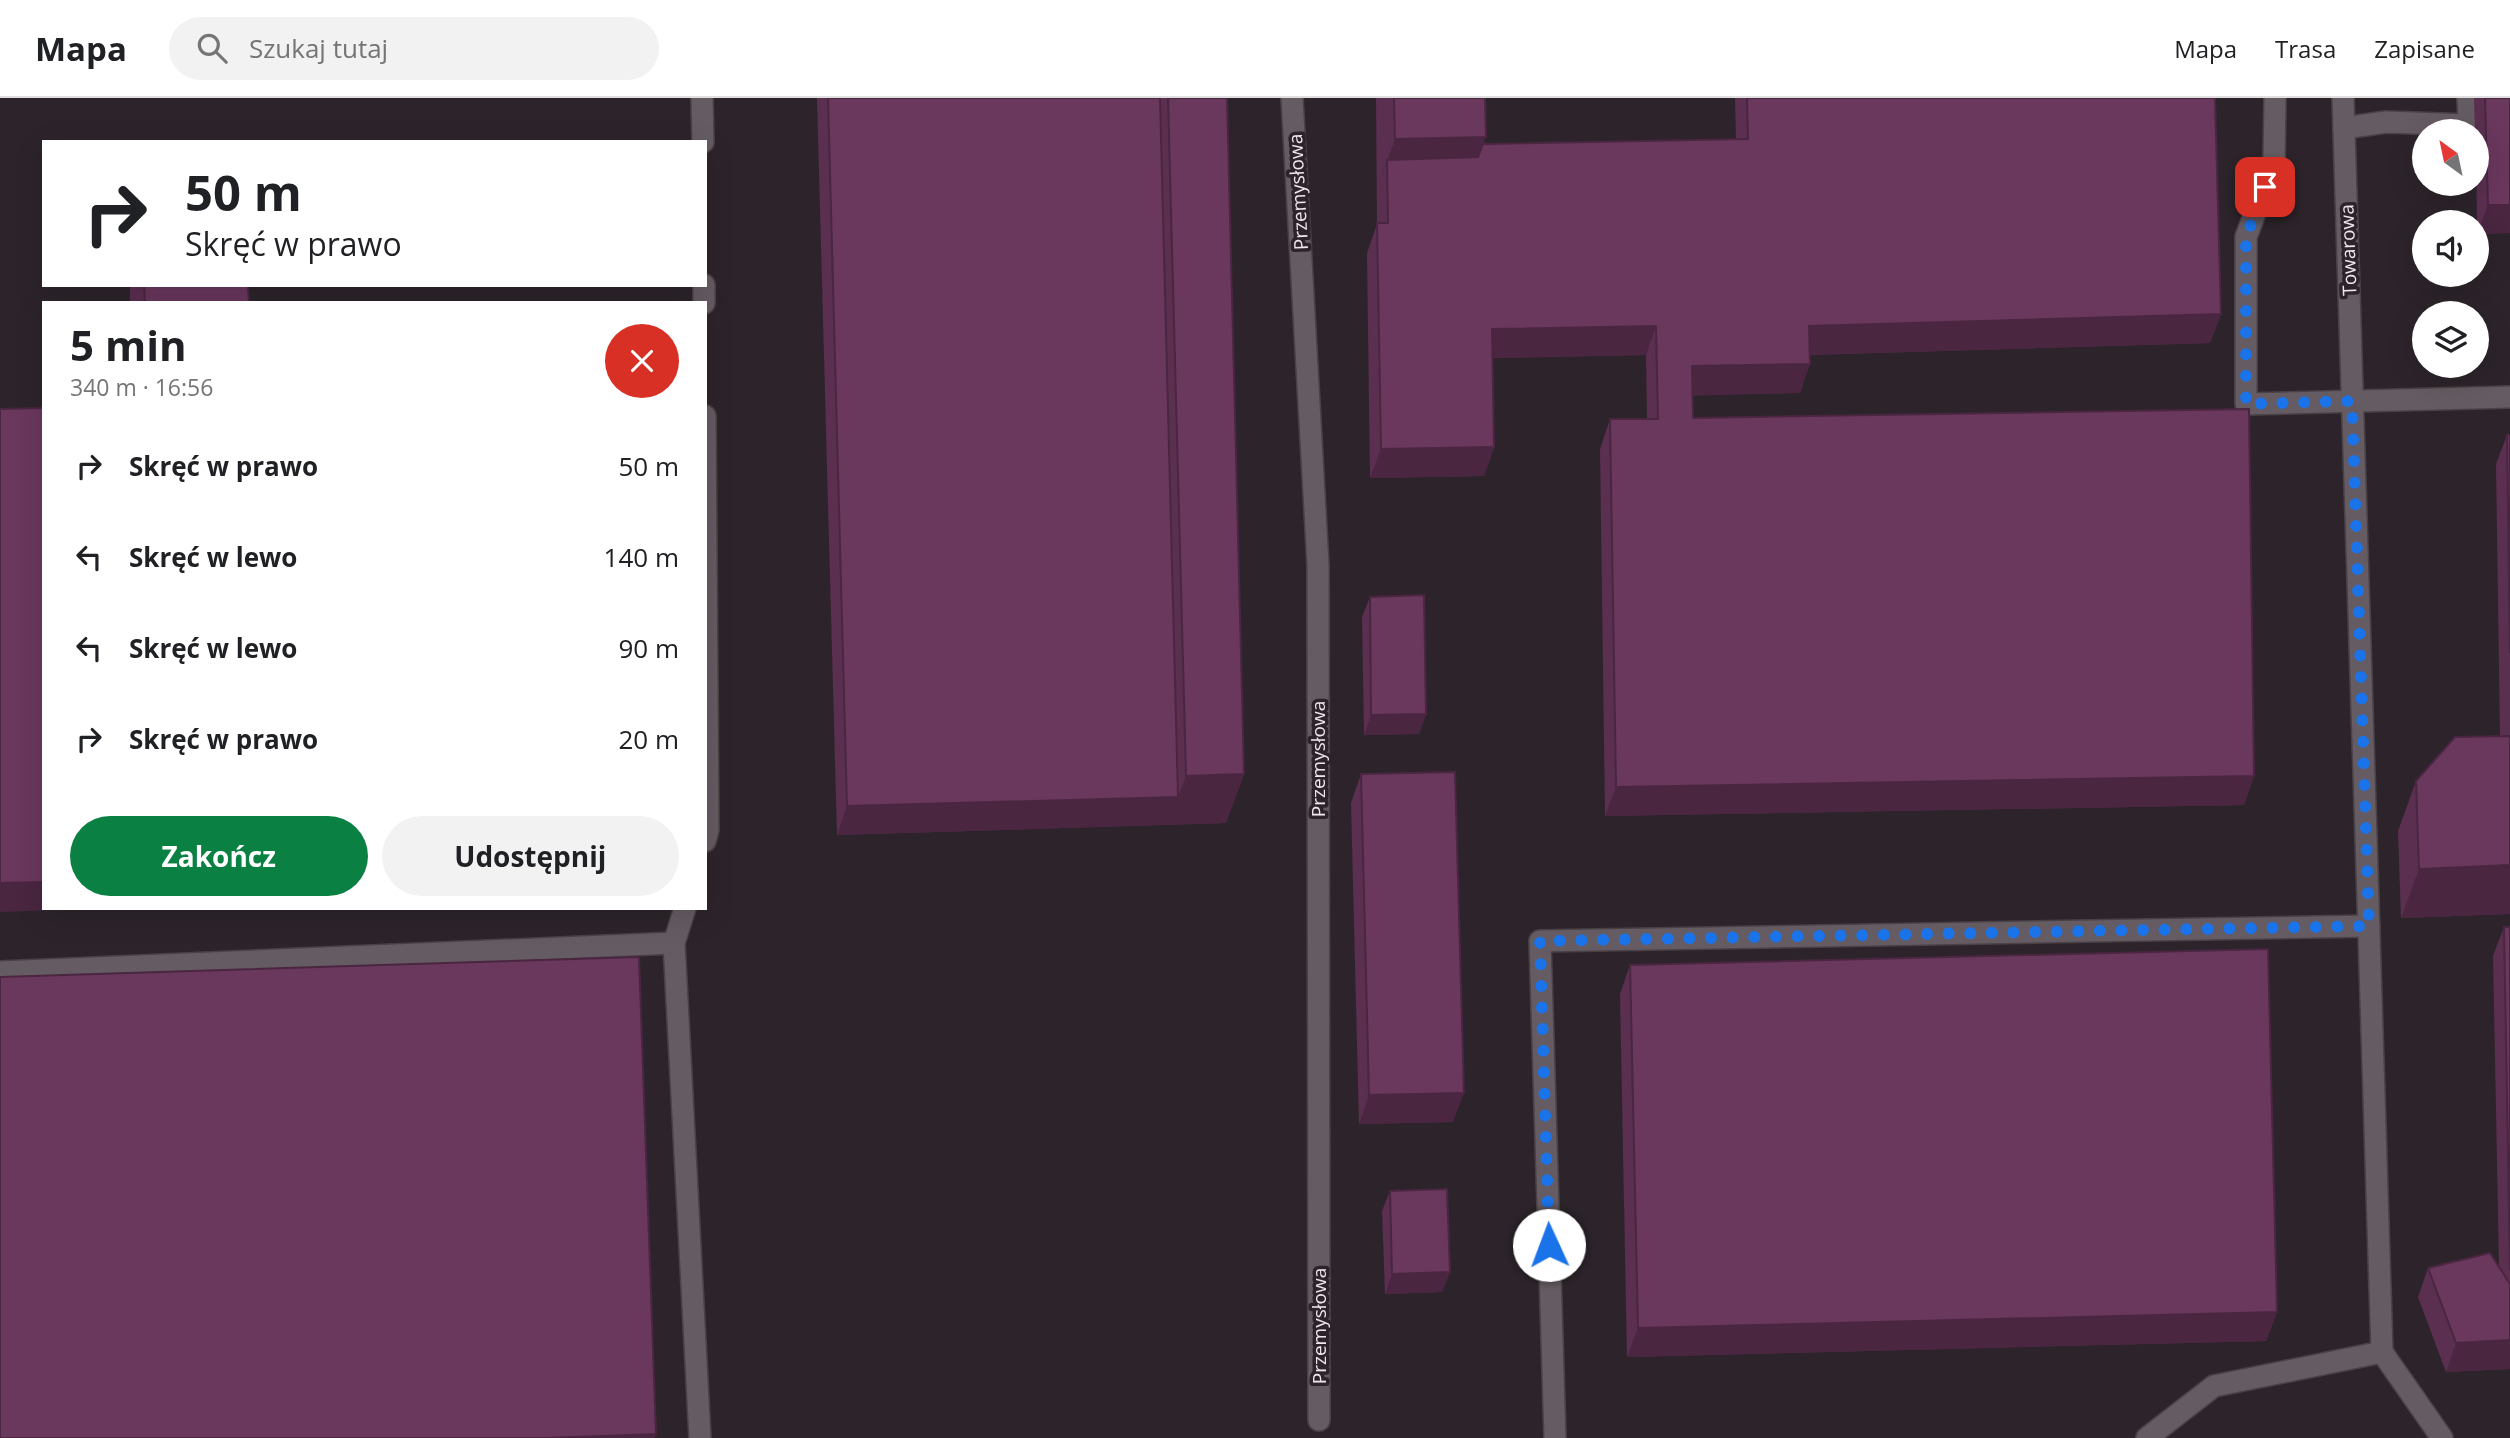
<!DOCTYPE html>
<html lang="pl">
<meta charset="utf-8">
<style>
:root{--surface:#fff;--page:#f2f2f2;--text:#202124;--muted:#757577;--line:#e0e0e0;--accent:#0b8043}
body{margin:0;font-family:"Open Sans",sans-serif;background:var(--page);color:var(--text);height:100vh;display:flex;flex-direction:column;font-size:26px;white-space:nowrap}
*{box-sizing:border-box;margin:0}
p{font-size:23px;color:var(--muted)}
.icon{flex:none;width:38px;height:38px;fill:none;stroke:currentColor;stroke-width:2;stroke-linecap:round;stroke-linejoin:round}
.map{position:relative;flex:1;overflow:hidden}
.details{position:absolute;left:42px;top:203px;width:665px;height:609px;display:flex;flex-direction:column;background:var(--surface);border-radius:0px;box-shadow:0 7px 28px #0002}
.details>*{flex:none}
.top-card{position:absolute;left:42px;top:42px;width:665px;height:147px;border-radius:0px;box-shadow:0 7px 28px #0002;background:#fff;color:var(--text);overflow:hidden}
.needle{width:46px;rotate:327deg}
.controls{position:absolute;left:2412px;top:21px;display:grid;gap:14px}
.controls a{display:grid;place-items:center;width:77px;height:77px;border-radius:50%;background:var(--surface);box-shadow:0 7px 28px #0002;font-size:35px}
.pin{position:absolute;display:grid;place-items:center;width:60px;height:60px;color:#fff;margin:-30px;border-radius:14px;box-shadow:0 4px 10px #0006}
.me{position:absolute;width:77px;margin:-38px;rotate:358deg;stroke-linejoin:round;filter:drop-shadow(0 0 5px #0008)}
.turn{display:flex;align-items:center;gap:24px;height:147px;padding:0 28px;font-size:32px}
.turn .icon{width:91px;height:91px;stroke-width:2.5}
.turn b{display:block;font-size:49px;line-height:60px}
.round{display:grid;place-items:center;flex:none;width:74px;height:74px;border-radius:37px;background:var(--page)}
.headline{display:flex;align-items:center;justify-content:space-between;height:119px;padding:0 28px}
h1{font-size:42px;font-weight:700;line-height:52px}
.primary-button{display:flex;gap:14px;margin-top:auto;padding:14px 28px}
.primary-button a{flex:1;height:80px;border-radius:42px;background:var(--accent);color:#fff;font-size:28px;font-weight:700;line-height:80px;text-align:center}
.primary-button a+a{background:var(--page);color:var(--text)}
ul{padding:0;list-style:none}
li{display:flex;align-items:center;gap:21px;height:91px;padding:0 28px}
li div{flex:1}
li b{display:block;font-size:26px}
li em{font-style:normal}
header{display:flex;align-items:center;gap:42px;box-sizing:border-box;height:98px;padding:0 35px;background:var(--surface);border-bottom:2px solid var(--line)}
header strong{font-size:33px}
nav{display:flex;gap:38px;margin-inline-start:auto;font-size:24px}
.search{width:490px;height:63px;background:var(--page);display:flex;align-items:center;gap:18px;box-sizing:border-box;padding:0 24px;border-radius:38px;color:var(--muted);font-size:26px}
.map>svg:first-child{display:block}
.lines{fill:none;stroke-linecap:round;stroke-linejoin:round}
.minor-casing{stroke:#494146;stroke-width:24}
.minor{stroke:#655b62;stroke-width:21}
.wall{fill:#5b2f50}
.shaded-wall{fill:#4a2641}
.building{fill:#6a375d;stroke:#4a2641;stroke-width:2}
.route{stroke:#1a73e8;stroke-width:12;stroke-dasharray:0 21.6}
.labels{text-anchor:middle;stroke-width:7;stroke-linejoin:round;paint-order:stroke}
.street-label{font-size:19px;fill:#ede7eb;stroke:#2c242a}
</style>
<header>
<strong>Mapa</strong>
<div class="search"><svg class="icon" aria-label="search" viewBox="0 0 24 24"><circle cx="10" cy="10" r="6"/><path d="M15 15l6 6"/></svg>Szukaj tutaj</div>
<nav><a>Mapa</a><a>Trasa</a><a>Zapisane</a></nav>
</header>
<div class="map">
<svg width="2510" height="1340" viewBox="0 0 2510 1340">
<rect width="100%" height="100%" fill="#2c242a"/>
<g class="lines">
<g class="minor-casing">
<g id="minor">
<path d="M702,0L703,44"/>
<path d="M1292,0L1318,467L1319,1322"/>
<path d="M2275,0L2274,64L2246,139V306L2510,299"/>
<path d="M2344,30L2386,24L2469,27L2468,0"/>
<path d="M704,187V205"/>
<path d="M705,318L708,732L705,743"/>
<path d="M685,810L674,845L700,1340"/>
<path d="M0,874L674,845"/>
<path d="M2382,1254L2442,1340"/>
<path d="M1555,1340L1540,843L2369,828"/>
<path d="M2147,1340L2214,1288L2382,1254L2343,0"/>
</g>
</g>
<use href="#minor" class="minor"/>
</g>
<g class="wall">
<path d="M817,0H1227L1244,676L1226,725L837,737Z"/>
<path d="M1376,0H1485L1483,46L1736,41L1735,0H2215L2221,216L2210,245L1810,257L1800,295L1693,297V320L2254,678L2244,707L1605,718L1600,351L1610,321H1647L1646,257L1493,260L1494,349L1484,378L1370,380L1367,155L1377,126Z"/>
<path d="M2474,0H2510V135L2477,136L2476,33H2475Z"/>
<path d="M130,187H248L249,205H130Z"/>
<path d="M2507,337H2510V816L2401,820L2398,733L2416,683L2500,638L2496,366Z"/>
<path d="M1370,499L1426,616L1419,636L1364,637L1362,519Z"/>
<path d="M1361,676L1453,1024L1359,1026L1351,705Z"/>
<path d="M2504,829H2510V1271L2446,1274L2418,1199L2428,1170L2499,1169L2493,858Z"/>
<path d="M1630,867L2277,1214L2266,1243L1627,1259L1620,896Z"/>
<path d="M1390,1093L1450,1174L1442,1194L1385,1196L1382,1113Z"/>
</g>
<g class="shaded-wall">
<path d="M1486,39L1467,88L1387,62L1377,91L1395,41Z"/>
<path d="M2488,107H2510V135L2477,136Z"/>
<path d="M2221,216L2210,245L1799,257L1809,228Z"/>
<path d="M1656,228L1646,257L1482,260L1492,231Z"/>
<path d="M1810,266L1800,295L1681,298L1692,268Z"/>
<path d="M1494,349L1484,378L1370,380L1381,351Z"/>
<path d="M1426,616L1419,636L1364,637L1371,617Z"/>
<path d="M1244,676L1226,725L837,737L847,708L1178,699L1186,678Z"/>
<path d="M2254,678L2244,707L1605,718L1616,689Z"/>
<path d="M2510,767V816L2401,820L2419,771Z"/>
<path d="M44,784V810H110L0,814V785Z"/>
<path d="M1464,995L1453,1024L1359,1026L1369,997Z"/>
<path d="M1450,1174L1442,1194L1385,1196L1392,1176Z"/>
<path d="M2277,1214L2266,1243L1627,1259L1638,1230Z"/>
<path d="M2510,1242V1271L2446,1274L2456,1245Z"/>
<path d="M656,1336L655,1340H548Z"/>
</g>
<g class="building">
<path d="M828,0H1160L1178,699L847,708Z"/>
<path d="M1168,0H1227L1244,676L1186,678Z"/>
<path d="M1394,0H1485L1486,39L1395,41Z"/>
<path d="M1747,0H2215L2221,216L1809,228L1810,266L1692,268L1693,320L2249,311L2254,678L1616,689L1610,321H1658L1656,228L1492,231L1494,349L1381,351L1377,125H1388L1387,62L1478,59L1483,46L1748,41Z"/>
<path d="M2485,0H2510V107H2488Z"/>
<path d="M144,187H248L249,205H145Z"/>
<path d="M44,310V784L0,785V311Z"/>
<path d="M2507,337H2510V555Z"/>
<path d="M1424,497L1426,616L1371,617L1370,499Z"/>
<path d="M2510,638V767L2419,771L2416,683L2455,639Z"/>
<path d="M1455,674L1464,995L1369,997L1361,676Z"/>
<path d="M2504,829H2510V1172Z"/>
<path d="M2268,851L2277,1214L1638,1230L1630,867Z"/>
<path d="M639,859L656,1336L548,1340H0V879Z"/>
<path d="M1447,1091L1450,1174L1392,1176L1390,1093Z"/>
<path d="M2490,1155L2510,1186V1242L2456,1245L2428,1170Z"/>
</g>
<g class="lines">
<path class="route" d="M1549,1147L1540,843L2369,828L2352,303L2246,306V139L2265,89"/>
</g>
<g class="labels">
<g class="street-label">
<text transform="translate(1298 94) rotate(-93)" y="7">Przemysłowa</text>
<text transform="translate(2348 152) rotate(-92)" y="7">Towarowa</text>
<text transform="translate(1318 661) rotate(-90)" y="7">Przemysłowa</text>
<text transform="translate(1319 1228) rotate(-90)" y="7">Przemysłowa</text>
</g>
</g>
</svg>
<div class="controls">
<a><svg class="needle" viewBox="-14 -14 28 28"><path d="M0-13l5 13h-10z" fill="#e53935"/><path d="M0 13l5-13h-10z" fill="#757577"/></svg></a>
<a><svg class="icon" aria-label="sound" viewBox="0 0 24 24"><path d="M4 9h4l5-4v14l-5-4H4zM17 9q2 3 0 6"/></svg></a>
<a><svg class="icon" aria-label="layers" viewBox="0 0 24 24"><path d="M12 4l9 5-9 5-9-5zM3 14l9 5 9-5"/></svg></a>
</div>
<div class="pin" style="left:2265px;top:89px;background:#d93025"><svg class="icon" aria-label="arrive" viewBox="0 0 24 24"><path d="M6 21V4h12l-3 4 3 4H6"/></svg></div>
<svg class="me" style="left:1549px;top:1147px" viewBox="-20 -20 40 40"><circle r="19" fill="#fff"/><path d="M0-13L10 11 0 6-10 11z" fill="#1a73e8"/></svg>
<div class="top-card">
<div class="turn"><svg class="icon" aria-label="right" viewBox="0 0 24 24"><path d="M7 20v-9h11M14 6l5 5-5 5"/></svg><div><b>50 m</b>Skręć w prawo</div></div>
</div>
<section class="details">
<div class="headline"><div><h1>5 min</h1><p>340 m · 16:56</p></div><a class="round" style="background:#d93025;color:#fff"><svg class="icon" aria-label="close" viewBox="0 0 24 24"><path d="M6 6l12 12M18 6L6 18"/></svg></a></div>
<ul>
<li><svg class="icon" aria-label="right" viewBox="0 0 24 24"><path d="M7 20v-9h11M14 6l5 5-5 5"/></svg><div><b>Skręć w prawo</b></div><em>50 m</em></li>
<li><svg class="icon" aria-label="left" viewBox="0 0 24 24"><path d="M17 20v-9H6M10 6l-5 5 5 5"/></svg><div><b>Skręć w lewo</b></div><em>140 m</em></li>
<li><svg class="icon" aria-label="left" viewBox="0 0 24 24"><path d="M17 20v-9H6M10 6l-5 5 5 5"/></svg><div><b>Skręć w lewo</b></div><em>90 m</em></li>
<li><svg class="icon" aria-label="right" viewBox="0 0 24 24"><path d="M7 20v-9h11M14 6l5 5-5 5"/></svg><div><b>Skręć w prawo</b></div><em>20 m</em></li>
</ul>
<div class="primary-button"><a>Zakończ</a><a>Udostępnij</a></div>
</section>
</div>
